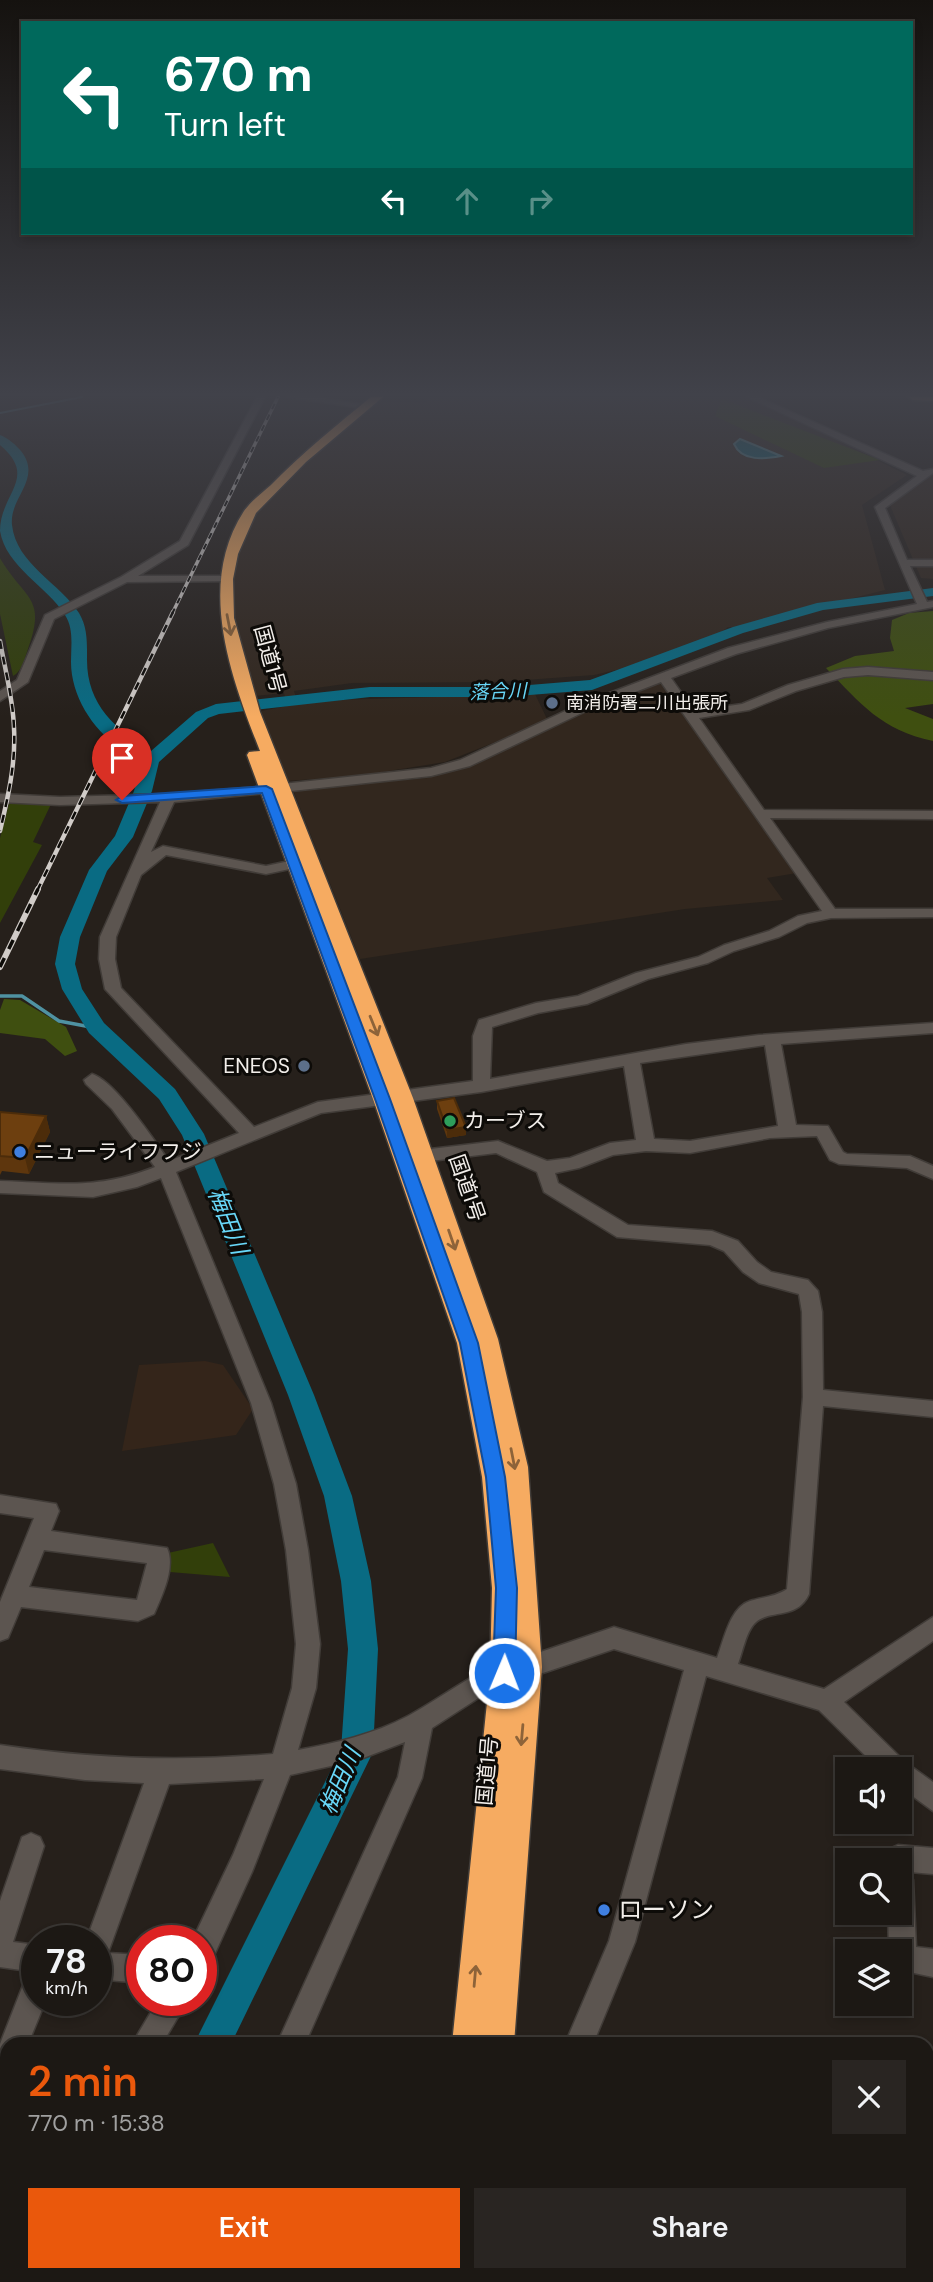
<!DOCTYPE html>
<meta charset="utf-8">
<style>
:root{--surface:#1c1814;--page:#292522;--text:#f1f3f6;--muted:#a0a0a0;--line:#3a3734;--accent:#ea580c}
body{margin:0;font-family:"DM Sans","Noto Sans JP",sans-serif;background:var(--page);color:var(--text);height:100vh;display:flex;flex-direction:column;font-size:26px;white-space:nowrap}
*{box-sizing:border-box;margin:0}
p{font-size:23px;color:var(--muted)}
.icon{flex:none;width:38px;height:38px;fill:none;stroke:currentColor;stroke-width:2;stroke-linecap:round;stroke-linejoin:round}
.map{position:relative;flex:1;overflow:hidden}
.sheet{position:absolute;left:0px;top:2037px;width:934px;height:245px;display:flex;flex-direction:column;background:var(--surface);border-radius:21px 21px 0 0;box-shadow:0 4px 10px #0003,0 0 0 2px var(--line)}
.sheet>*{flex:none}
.guide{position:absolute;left:21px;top:21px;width:892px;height:214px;border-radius:0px;box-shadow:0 4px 10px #0003,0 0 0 2px var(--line);background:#00695c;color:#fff;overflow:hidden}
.controls{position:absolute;left:835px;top:1757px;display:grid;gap:14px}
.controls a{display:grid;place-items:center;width:77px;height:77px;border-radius:0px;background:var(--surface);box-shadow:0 4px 10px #0003,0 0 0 2px var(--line);font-size:35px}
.speed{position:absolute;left:21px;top:1925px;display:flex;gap:14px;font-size:35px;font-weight:700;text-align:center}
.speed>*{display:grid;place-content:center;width:91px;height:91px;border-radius:50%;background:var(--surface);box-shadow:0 4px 10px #0003,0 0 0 2px var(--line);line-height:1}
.speed small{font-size:18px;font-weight:400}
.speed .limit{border:10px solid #d22;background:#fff;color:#111}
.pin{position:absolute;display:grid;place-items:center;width:60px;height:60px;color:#fff;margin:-72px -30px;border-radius:50% 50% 50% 0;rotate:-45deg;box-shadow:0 0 7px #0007}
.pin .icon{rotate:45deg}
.me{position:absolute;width:77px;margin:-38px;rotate:1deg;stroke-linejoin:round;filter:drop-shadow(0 0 5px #0008)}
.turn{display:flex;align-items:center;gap:24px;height:147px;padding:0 28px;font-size:32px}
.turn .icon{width:91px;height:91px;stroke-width:2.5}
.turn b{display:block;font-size:49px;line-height:60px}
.lanes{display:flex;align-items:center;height:66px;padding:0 28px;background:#0003;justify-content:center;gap:35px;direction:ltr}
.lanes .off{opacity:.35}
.round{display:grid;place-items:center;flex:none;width:74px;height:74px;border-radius:0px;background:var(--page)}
.head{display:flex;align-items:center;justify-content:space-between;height:119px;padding:0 28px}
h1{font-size:42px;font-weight:600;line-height:52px;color:var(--accent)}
.action{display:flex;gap:14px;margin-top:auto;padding:14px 28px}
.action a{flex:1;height:80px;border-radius:0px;background:var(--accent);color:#fff;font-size:28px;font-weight:600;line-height:80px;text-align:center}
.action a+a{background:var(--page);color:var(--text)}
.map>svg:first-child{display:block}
.commercial{fill:#34251a}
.built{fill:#32271e}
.green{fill:#323f0a}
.forest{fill:#3f4f10}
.water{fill:#096b83;stroke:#4f92a2;stroke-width:2}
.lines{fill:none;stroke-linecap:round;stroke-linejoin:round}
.stream-far1{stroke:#4f92a2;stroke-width:2}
.stream{stroke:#4f92a2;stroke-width:3.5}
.river{fill:#096b83;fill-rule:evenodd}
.minor-casing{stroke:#413c38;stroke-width:3}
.major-casing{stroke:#413c38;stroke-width:3}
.highway-casing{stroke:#413c38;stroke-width:3}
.minor{fill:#5c5550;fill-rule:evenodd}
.major{fill:#b8895a;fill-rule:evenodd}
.highway{fill:#f6ab61;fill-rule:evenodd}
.rail-far2-casing{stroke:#d1ccc8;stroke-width:3.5}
.rail-far1-casing{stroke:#d1ccc8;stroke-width:4.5}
.rail-casing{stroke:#d1ccc8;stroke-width:6}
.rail-far2{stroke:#0d0b08;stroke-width:2;stroke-dasharray:6;stroke-linecap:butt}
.rail-far1{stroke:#0d0b08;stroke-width:2.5;stroke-dasharray:8;stroke-linecap:butt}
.rail{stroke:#0d0b08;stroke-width:3.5;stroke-dasharray:10;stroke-linecap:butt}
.wall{fill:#5e360d}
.shaded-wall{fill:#4c2c0a}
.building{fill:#6d3f0f;stroke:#4c2c0a;stroke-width:2}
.oneway{stroke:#8d6339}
.route{fill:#1a73e8;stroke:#114b97;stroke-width:2}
.service-dot{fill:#5c6f8a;stroke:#0d0b08;stroke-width:2.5}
.leisure-dot{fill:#2e9e5b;stroke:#0d0b08;stroke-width:2.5}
.shop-dot{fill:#3f7fe0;stroke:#0d0b08;stroke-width:2.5}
.labels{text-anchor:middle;stroke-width:6;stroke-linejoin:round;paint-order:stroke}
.far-poi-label{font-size:18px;fill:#f2eeea;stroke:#0d0b08;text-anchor:start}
.far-water-label{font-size:19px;font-style:italic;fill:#68d7f8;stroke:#0d0b08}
.street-label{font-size:21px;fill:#f2eeea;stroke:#0d0b08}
.poi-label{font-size:21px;fill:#f2eeea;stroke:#0d0b08;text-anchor:start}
.water-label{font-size:23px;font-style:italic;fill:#68d7f8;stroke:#0d0b08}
.near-poi-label{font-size:24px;fill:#f2eeea;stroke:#0d0b08;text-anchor:start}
</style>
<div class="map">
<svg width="933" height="2282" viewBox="0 0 933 2282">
<rect width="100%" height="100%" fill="#26201b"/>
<path class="commercial" d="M205,1361L223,1365L253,1409L236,1435L122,1451L139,1365Z"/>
<g class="built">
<path d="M428,397H750L907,475L862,505L885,590L738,627H728L716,636L634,666L594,675L499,682L352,683L294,691L298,704L337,700L535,694L548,721L445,762L357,776L286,781L261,711L287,706L284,693L255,696L235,630L231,604L233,583L241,545L256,512L288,477L379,401L426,403Z"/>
<path d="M933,473V579L921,578L889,503Z"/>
<path d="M661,679L797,873L767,878L783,900L685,909L360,959L293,790L427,778L463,768L630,691Z"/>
</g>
<g class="green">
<path d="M722,399L880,460L824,468L715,416Z"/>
<path d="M0,558C25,601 48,596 27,652C24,661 21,672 13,676L0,614Z"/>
<path d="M10,800L52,802L33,842L42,845L0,923V838Z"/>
<path d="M213,1543L230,1577L158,1571L159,1555Z"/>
</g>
<g class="forest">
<path d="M933,611V704L905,708L933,719V741C881,730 861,704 826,668L855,656L894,651L890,638L892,620L909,613Z"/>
<path d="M4,999L20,1000L66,1027L77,1051L65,1056L45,1039L0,1033V1010Z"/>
</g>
<path class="water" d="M740,439L781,456C765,459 742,462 734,444Z"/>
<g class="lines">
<path class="stream-far1" d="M0,413L82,397"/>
<path class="stream" d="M0,996H22L59,1021L96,1028"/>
<g class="river">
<path d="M0,435C8,438 16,445 21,451C43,479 9,497 12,525C16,564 61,584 79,613C88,628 87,644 87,660C87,705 116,730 151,751L196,712L216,704L370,687H504L590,680L733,627L817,603L933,588V596L823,610L743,633L592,690L504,697H370L219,714L208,718L159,762L152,791L133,837L107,871L80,937L75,964L82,989L104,1023L175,1089L204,1134L314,1395L352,1496L371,1581L378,1649L373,1752L231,2044H194L341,1750L348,1649L341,1581L324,1496L288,1395L182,1135L159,1099L89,1033L62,989L55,964L60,937L89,870L115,836L134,791L142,761C135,756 127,752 119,747C92,729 71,695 71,662C71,646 74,629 65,615C47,586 6,567 0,531C0,493 39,478 0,445Z"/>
<path d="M60,2275H101L98,2282H57Z"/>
</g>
<g class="minor-casing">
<g id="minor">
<path d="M257,397H265L188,545L138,576H226L230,577V581L127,582L54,619L28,682L0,701V691L17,680L45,615L121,577L180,541Z"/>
<path d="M288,397H317L359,404L355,407Z"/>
<path d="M747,397H758L923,471L933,469V473L885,508L907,560H933V566H910L927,602L933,601V607L828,628L736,654L671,678L694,711L742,704L788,685L843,669L868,667L933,672V680L868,675L844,677L796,691L749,710L699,718L764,810L933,811V819L770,818L835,909H933V917L831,918L807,923L779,937L734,951L708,963L648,979L587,1004L538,1013L492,1027L490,1079L686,1044L759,1035L933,1023V1033L781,1044L796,1125L828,1126L843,1152L847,1154L910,1156L933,1166V1179L907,1168L839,1164L830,1160L817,1136L770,1138L690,1153L646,1151L613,1155L579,1168L555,1173L558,1183L628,1225L712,1231L738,1241L757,1262L771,1272L808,1280L818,1291L822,1312L823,1390L933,1401V1417L823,1406L809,1594C797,1620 771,1609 756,1622C746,1631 743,1651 738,1664L824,1689L933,1617V1641L844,1702L905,1762L933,1782V1811L900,1787V1769H879L819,1710L706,1676L635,1942L593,2044H565L609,1941L684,1670L614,1649L528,1678L520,1675L516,1667L520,1659L614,1627L717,1658C724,1640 730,1607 750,1601C763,1597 775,1597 787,1589L803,1397L802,1312L799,1294L759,1283L743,1272L724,1251L710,1245L617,1237L544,1192L537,1172L496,1153L422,1162L416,1160L413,1156L416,1152L422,1150L498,1141L547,1161L570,1158L610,1143L636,1140L624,1066L481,1092L321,1113L176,1172L271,1403L296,1484L308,1550L320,1644L316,1688L298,1750C336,1743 374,1734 408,1716C441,1698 469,1675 504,1662L512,1665L516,1673L512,1681L480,1697L432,1728L422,1778L305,2044H277L398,1777L405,1742L358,1760L290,1775L252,1872L211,1962L201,1965V1941H192L233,1855L264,1779L169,1784L108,1953L142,1955V1983L96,1979V1941H86L144,1783L85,1780L0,1769V1745C92,1759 181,1762 273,1754L292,1688L296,1644L286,1550L274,1484L251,1403L161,1178L137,1187L93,1197L0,1193V1181C59,1183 98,1190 155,1167L112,1109L86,1084L84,1080L92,1074C115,1081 154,1140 169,1161L239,1133L105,989L99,959L100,937L160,802L60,805L0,802V794L60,797L169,794L271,786L273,789L266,793L174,802L151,852L163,846L266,866L294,860L301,864L299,867L266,874L166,855L141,875L116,937L115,959L121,988L254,1127L318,1102L473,1081V1036L479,1020L536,1003L578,996L636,973L698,957L724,945L769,931L798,916L822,911L661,682L586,711L470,766L431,776L282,792L275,788L282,784L431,768L460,760L578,705L728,648L827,622L917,604L875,507L917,476ZM765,1045L778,1126L690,1141L654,1139L640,1063Z"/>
<path d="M0,1495L56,1504L59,1511L51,1531L167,1548C176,1567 162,1596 154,1614L138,1621L21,1607L8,1638L0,1641V1602L34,1518L0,1513ZM44,1550L147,1563L137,1600L29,1587Z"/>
<path d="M31,1833L40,1837L44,1846L13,1942L37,1945V2000H46L28,2044H7V2085L0,2088V2044L27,1975L35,1972L0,1967V1901L22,1837Z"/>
<path d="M898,1845L933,1848V1874L910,1872L913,1880L916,1947L933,1949V1977L900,1970V1951H889L888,1913H900V1860L885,1858L889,1849Z"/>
<path d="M158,2000H188L162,2044H132Z"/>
<path d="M7,2245V2275H15L11,2282H0V2248Z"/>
<path d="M152,2275H183L180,2282H149Z"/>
</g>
</g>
<g class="major-casing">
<path id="major" d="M908,397H933V401L913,400Z"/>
</g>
<g class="highway-casing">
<g id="highway">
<path d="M371,397H383L306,462L256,513L238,554L233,579L234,618L260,712L413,1098L498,1339L528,1467L542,1667L514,2044H452L490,1673L492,1588L482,1477L457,1343L373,1099L247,755L249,752L260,751C231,677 196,585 244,511C251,501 262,493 271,485C302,453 337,425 371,397Z"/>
<path d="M429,2275H493L492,2282H428Z"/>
</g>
</g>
<use href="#minor" class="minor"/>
<use href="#major" class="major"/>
<use href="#highway" class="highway"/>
<g class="rail-far2-casing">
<path id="rail-far2" d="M172,614L278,397"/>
</g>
<g class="rail-far1-casing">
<g id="rail-far1">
<path d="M0,641C5,670 13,698 14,728C16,763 8,797 0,831"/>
<path d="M37,891L173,612"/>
</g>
</g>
<g class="rail-casing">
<path id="rail" d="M0,967L38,889"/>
</g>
<use href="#rail-far2" class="rail-far2"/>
<use href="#rail-far1" class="rail-far1"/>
<use href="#rail" class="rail"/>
</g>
<g class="wall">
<path d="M437,1101L466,1135L447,1138L437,1109Z"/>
<path d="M0,1112L46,1116L50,1132L29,1174L2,1171L0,1175Z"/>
</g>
<g class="shaded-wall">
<path d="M46,1116L50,1132L29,1174L25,1158Z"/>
<path d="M466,1127V1135L447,1138V1130Z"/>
</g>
<g class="building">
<path d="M454,1098L466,1127L447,1130L437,1101Z"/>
<path d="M0,1112L46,1116L25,1158L0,1156Z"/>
</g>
<defs><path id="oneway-shaft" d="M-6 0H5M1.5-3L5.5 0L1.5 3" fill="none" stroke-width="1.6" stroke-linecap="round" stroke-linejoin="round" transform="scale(1.75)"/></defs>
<g class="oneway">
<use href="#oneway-shaft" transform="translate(229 625) rotate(79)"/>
<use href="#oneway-shaft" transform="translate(374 1026) rotate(68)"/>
<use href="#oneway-shaft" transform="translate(452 1240) rotate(71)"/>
<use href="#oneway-shaft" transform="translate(513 1459) rotate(79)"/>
<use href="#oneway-shaft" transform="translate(522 1735) rotate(95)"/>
<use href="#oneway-shaft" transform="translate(475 1976) rotate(-85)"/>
</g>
<linearGradient id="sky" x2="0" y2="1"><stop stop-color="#15120f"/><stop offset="0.55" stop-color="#41424a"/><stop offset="1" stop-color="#41424a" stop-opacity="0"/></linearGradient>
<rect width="933" height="717" fill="url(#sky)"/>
<path class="route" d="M266,786L272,789L390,1099L478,1343L505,1477L517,1588L515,1673L512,1680L504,1683L497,1680L493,1673L496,1588L486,1477L460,1343L375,1099L262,793L122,803L116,800L122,796Z"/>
<g class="service-dot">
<circle cx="552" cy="703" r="7"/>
<circle cx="304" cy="1066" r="7"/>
</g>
<circle class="leisure-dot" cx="450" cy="1121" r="7"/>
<g class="shop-dot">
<circle cx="20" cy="1152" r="7"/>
<circle cx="604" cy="1910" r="7"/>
</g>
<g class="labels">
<g class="far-poi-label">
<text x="566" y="709">南消防署二川出張所</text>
</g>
<g class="far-water-label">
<text transform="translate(498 691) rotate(-2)" y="7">落合川</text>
</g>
<g class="street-label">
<text transform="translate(270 659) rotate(75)" y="7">国道1号</text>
<text transform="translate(467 1188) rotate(71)" y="7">国道1号</text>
<text transform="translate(487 1771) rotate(-85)" y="7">国道1号</text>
</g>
<g class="poi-label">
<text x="290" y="1073" text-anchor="end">ENEOS</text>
<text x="464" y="1128">カーブス</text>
<text x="34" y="1159">ニューライフフジ</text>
</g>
<g class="water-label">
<text transform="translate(228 1221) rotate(68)" y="8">梅田川</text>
<text transform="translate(340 1781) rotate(-67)" y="8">梅田川</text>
</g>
<g class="near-poi-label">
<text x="618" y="1918">ローソン</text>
</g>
</g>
</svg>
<div class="controls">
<a><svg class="icon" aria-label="sound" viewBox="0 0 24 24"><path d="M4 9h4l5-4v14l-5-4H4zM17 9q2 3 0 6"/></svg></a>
<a><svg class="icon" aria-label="search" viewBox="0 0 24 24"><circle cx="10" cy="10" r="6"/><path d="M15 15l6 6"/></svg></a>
<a><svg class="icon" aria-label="layers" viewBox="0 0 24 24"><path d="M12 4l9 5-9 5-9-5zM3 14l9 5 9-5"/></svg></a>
</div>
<div class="speed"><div>78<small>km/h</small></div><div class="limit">80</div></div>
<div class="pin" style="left:122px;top:800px;background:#d93025"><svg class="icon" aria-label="arrive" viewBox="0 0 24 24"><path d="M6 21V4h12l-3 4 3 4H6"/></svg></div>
<svg class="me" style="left:504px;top:1673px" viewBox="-20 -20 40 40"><circle r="17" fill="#1a73e8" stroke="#fff" stroke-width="3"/><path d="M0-11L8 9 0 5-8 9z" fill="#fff"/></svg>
<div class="guide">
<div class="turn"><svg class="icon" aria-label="left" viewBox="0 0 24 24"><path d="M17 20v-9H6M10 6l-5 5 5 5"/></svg><div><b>670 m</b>Turn left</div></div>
<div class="lanes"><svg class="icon" aria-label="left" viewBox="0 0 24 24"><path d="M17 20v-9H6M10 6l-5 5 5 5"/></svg><svg class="icon off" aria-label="ahead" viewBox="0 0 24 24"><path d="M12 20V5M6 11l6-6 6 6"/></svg><svg class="icon off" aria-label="right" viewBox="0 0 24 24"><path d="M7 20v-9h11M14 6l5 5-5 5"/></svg></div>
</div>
<section class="sheet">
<div class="head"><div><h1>2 min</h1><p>770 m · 15:38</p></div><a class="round"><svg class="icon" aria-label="close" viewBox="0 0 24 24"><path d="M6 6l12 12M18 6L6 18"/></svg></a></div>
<div class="action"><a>Exit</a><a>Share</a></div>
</section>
</div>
